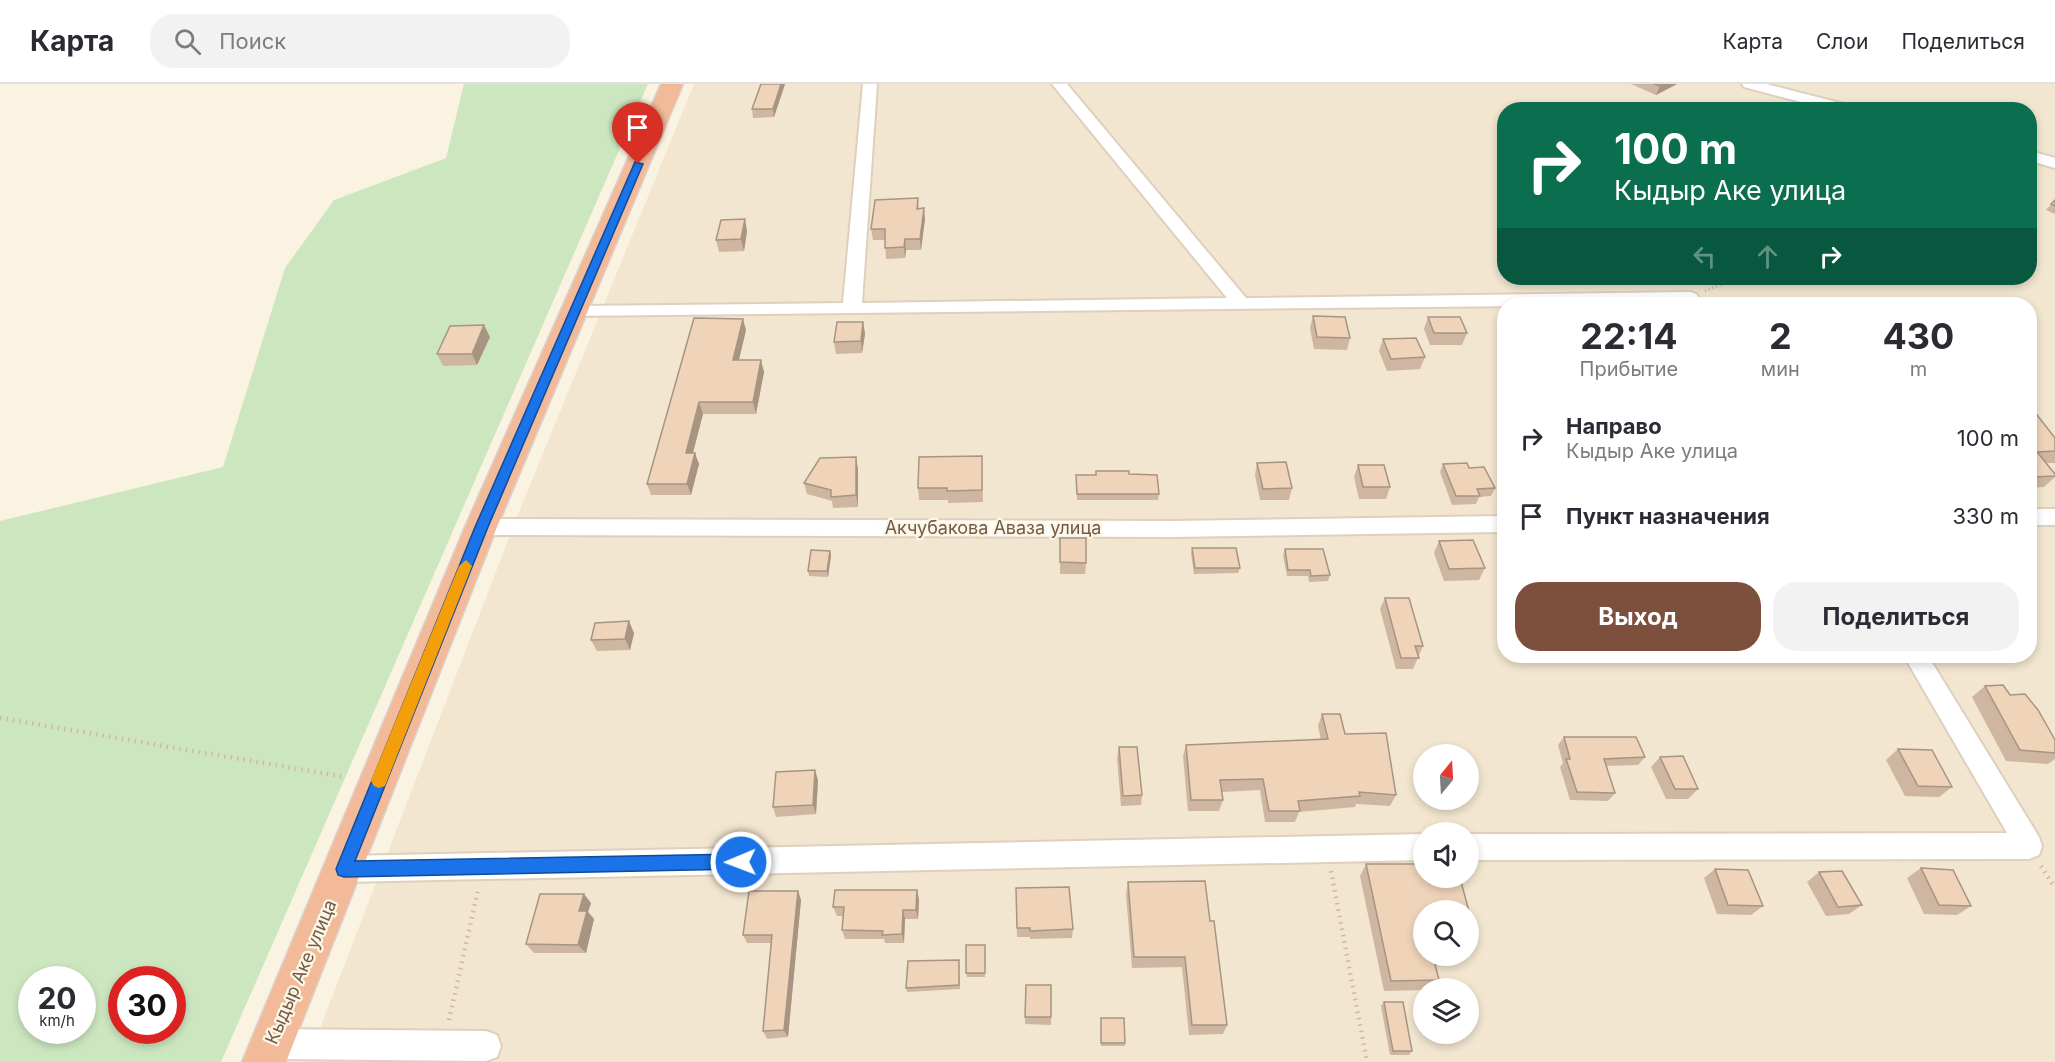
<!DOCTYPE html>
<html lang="ru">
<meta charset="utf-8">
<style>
:root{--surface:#fff;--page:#f2f2f3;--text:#2b2b33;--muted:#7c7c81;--line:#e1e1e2;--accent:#7d4f3d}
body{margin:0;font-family:Inter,sans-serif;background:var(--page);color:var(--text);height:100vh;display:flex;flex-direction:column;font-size:22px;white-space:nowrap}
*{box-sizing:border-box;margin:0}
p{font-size:20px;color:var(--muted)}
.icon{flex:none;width:33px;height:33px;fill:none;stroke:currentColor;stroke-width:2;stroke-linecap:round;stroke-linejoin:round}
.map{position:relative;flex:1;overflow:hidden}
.side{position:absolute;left:1497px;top:213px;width:540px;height:366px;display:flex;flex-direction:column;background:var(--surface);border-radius:24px;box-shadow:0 3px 9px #0003}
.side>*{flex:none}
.banner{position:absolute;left:1497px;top:18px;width:540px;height:183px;border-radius:24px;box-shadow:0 3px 9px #0003;background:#0b6e4f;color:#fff;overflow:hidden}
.needle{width:39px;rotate:18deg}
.fabs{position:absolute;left:1413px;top:660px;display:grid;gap:12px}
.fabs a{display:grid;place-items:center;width:66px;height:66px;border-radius:50%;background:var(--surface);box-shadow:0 3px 9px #0003;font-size:30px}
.speed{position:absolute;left:18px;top:882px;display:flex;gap:12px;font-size:30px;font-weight:700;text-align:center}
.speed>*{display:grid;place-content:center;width:78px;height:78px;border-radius:50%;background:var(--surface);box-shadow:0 3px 9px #0003;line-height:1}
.speed small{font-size:15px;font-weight:400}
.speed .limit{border:9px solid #d22;background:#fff;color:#111}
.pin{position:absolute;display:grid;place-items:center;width:51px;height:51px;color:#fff;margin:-62px -26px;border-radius:50% 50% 50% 0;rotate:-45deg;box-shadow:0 0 6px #0007}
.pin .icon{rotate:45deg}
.me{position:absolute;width:66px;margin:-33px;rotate:269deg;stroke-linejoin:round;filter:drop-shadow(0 0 4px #0008)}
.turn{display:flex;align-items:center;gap:21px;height:126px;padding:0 18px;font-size:27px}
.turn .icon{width:78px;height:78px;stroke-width:2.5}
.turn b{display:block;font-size:42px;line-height:51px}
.lanes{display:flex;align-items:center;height:57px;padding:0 18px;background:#0003;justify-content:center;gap:30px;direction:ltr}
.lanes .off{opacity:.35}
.eta{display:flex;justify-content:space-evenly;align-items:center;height:102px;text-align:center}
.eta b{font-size:36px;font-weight:700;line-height:42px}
.button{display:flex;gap:12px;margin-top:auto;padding:12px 18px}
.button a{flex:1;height:69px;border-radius:24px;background:var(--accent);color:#fff;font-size:24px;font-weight:700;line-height:69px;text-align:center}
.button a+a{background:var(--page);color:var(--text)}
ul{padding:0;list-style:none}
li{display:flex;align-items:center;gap:18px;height:78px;padding:0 18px}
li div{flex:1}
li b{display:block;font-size:22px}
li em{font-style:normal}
header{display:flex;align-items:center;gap:36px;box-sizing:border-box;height:84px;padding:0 30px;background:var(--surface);border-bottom:2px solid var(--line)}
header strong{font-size:28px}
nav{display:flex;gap:33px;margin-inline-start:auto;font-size:21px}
.search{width:420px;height:54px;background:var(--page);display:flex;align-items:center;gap:15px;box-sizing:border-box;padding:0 21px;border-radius:24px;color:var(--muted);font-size:22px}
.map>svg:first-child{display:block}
.residential{fill:#f2e6d0;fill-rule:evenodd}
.green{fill:#cce7c0;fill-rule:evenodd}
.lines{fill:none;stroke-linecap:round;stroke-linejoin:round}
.minor-casing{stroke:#ded0bd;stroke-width:4}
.highway-casing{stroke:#dad4d0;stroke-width:3}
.path-far1{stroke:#d3b89d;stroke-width:3;stroke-dasharray:1 3;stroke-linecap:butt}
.path{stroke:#d3b89d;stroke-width:4.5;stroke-dasharray:1.5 5;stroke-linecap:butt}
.minor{fill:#fff;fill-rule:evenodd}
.highway{fill:#f3ba9a;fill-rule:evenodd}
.wall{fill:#ceb6a0}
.shaded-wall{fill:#a79482}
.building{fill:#efd4ba;stroke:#a79482;stroke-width:1.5}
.route{fill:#1a73e8;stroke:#114b97;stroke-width:1.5}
.slow{fill:#f59e0b}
.labels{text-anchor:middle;stroke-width:4.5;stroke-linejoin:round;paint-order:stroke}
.street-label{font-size:18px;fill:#715b49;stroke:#fef7e6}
</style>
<header>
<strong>Карта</strong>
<div class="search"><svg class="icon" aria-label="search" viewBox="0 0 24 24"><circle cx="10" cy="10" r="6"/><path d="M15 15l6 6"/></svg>Поиск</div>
<nav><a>Карта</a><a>Слои</a><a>Поделиться</a></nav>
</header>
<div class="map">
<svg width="2055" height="978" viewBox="0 0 2055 978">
<rect width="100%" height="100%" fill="#fbf3e1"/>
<path class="residential" d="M694,0H2055V978H307L519,428ZM1504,26H2030V194H1504ZM1504,220H2030V572H1504ZM1424,670H1468V716H1424ZM1424,748H1468V794H1424ZM1424,826H1468V872H1424ZM1424,904H1468V950H1424Z"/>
<path class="green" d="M464,0H648L221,978H0V437L223,383L285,184L334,116L446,74ZM32,896H82V946H32ZM122,896H172V946H122Z"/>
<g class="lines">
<g class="minor-casing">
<g id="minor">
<path d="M863,0H877L862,219L1227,214L1052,0H1067L1246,214L1690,208L1696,210L1704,220L568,232L565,228L568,224L574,222L843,219Z"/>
<path d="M1742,0H1766L1856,23L1858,26H1831L1744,3Z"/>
<path d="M2030,67L2055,74V84L2030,77Z"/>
<rect x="2030" y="425" width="25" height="16"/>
<path d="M1504,432V448L1173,453L481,451L473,449L470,443L473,437L481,435L1173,437Z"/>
<path d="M1904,572H1928L2039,753L2042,762L2039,771L2029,775L1468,776V750L2007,749Z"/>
<path d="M1424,750V776L344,798L334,794L330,785L334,776L344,772Z"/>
<path d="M271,945L486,947L497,951L501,962L497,973L486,977L271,975L260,971L256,960L260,949Z"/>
</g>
</g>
<g class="highway-casing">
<path id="highway" d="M661,0H683L497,443L286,978H242L465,443Z"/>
</g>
<path class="path-far1" d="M1705,207L1737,194"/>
<g class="path">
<path d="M0,634L346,693"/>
<path d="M2041,782L2055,804"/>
<path d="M1331,787L1367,978"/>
<path d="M449,936L478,806"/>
</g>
<use href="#minor" class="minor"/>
<use href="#highway" class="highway"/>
</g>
<g class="wall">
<path d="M785,0L774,33L753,34L752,25Z"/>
<path d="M1631,0H1677L1656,11Z"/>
<path d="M918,114L919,125L925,135L921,166H906L905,174L886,175L885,156H873L871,145Z"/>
<path d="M2055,116V130L2046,126Z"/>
<path d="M747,147L744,167L719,168L716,156Z"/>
<path d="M1313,232L1350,254L1347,266L1314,265L1310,244Z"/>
<path d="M1428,233L1467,249L1462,261H1430L1424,245Z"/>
<path d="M863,238L865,250L862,269L836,270L834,258Z"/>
<path d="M746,246L739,276L764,288L756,330H703L693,369L699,380L691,411H651L647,400Z"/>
<path d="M490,253L477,281L443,282L437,270Z"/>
<path d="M1383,255L1425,273L1420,285L1387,287L1379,267Z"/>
<path d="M1504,312V332L1500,322Z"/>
<path d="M2030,322L2055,354V379H2046L2055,390V393L2044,403L2030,404Z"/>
<path d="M982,372L983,418L948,419V416H919L918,404Z"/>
<path d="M1257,379L1292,404L1289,416H1260L1255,391Z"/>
<path d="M1443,380L1469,384L1495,404L1491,412L1479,413L1476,420L1452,421L1440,388Z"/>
<path d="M1358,381L1390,403L1386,415H1359L1354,393Z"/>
<path d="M858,385V423L833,424L832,417L807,410L804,399Z"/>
<path d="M1096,387L1129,390L1159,410L1158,416H1077L1076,391H1096Z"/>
<path d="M1060,454L1086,479L1085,490H1060Z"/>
<path d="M1439,457L1485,484L1479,496L1444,497L1434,469Z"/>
<path d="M1192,464L1240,484L1238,489L1194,490L1191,470Z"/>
<path d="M1285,465L1330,491L1328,497L1309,498L1308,492H1287L1283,471Z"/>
<path d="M830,467L831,472L828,493L809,492L808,487Z"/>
<path d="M1385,514L1423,562L1413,585H1396L1380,525Z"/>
<path d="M634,549L630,566L597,567L591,556Z"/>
<path d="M1985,602L2055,656V675L2048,680L2006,677L1972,613Z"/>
<path d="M1322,630L1345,650L1396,711L1390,722L1356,720L1355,723L1299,728L1295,738H1265L1260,706L1222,708L1223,716L1219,727H1188L1183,672L1186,661L1321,656L1318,642Z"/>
<path d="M1564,653L1645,673L1638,681L1606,682L1615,709L1608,717L1570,716L1560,683L1563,679L1558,661Z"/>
<path d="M1119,663L1142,711L1141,721L1121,722L1117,674Z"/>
<path d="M1898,665L1952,703L1939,713L1905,712L1886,676Z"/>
<path d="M1660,673L1698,705L1688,715H1666L1651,683Z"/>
<path d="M818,696L816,730L776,733L773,723Z"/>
<path d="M1366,780H1424V794H1460L1473,842L1468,848V826H1424V872H1433L1439,896L1433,904H1424V906L1384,907L1360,792Z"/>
<path d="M1921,784L1971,822L1957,831L1924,830L1907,794Z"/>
<path d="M1715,785L1763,822L1751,831L1717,830L1704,794Z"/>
<path d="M1819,788L1862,821L1849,830L1826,832L1807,798Z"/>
<path d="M1128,798L1210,837L1227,941L1223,950L1189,951L1182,883L1132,884L1126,810Z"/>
<path d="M1016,804L1073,845L1072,854L1030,855V853H1017Z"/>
<path d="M798,807L801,816L788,953L767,955L763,947L771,859H747L743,851Z"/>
<path d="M919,815L918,835H905L904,859H885L884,855H845L842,846L843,832H837L833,823Z"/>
<path d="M591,819L588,828L594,835L586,869H534L526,860Z"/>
<path d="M985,861V893H967L966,889Z"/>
<path d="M959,876L960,905L907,908L906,904Z"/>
<path d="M1026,901H1051V941L1025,940Z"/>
<path d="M1384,918L1412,967L1409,971H1390L1381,922Z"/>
<path d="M1101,934L1125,959V962H1101Z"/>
</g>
<g class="shaded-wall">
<path d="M781,0H785L774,33L773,25Z"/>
<path d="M1665,0H1677L1656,11L1660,2Z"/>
<path d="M924,124L925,135L921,166L920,155Z"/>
<path d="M745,135L747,147L744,167L741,155Z"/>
<path d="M905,155L906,166L905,174L904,163Z"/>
<path d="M743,235L746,246L736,288L733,276Z"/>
<path d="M863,238L865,250L862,269L861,257Z"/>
<path d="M484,241L490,253L477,281L472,270Z"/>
<path d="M761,276L764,288L756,330L753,318Z"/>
<path d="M699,318L703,330L690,380L686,369Z"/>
<path d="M695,369L699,380L691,411L687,400Z"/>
<path d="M856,373L858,385V423L856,411Z"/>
<path d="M830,467L831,472L828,493L827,487Z"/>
<path d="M629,537L634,549L630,566L625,555Z"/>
<path d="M815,686L818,696L816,730L813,721Z"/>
<path d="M917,806L919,815L918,835L916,826Z"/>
<path d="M798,807L801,816L788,953L784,946Z"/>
<path d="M584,810L591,819L588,828L594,835L586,869L578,861L579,827Z"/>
<path d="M903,826L905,835L904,859L902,850Z"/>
</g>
<g class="building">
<path d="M761,0H781L773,25H752Z"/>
<path d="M1654,0H1665L1660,2Z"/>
<path d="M918,114L917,125L924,124L920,155H905L904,163L885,164V145H871L875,116Z"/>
<path d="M2055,116V122L2051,120Z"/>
<path d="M745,135L741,155L716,156L721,136Z"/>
<path d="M1313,232L1345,233L1350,254L1317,253Z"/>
<path d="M1428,233H1460L1467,249H1434Z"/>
<path d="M694,234L743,235L733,276H761L753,318H699L686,369H695L687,400H647Z"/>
<path d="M837,238H863L861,257L834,258Z"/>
<path d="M484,241L472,270H437L450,242Z"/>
<path d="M1416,254L1425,273L1391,275L1383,255Z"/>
<path d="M2030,322L2055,354V367L2037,368L2055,390V392L2030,393Z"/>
<path d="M982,372V406L947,407V404H918L919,373Z"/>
<path d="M856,373V411L831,413V406L804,399L820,374Z"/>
<path d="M1286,378L1292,404L1263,405L1257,379Z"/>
<path d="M1467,379L1469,384L1484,383L1495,404L1477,405L1480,412H1456L1443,380Z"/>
<path d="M1358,381H1384L1390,403H1363Z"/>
<path d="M1096,387H1129V390L1157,391L1159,410H1077L1076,391H1096Z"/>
<path d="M1060,454H1086V479L1060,478Z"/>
<path d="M1473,456L1485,484L1449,485L1439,457Z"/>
<path d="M1192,464H1236L1240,484H1195Z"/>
<path d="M1285,465H1323L1330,491L1311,492L1310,486H1288Z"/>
<path d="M811,466L830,467L827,487H808Z"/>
<path d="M1385,514H1409L1423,562H1415L1419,574H1401Z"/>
<path d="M629,537L625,555L591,556L595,539Z"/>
<path d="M2003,601L2010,611L2025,610L2038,626L2055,656V669L2020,666L1985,602Z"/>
<path d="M1322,630H1340L1345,650L1386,649L1396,711L1359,708L1360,712L1298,717L1300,727H1269L1263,695L1220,696L1223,716H1191L1186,661L1328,655Z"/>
<path d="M1564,653H1636L1645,673L1604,675L1615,709L1577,708L1566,675H1570Z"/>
<path d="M1119,663H1137L1142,711L1123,712Z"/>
<path d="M1898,665L1932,666L1952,703L1918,702Z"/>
<path d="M1683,672L1698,705H1675L1660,673Z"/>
<path d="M815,686L813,721L773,723L776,688Z"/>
<path d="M1366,780H1424V794H1460L1473,842H1468V826H1424V872H1433L1439,896L1391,897Z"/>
<path d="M1921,784L1953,786L1971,822L1939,821Z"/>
<path d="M1715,785L1748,786L1763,822L1728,821Z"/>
<path d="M1842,787L1862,821L1838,823L1819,788Z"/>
<path d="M1205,797L1210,837H1214L1227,941H1192L1185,873H1134L1128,798Z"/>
<path d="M1069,803L1073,845L1030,847V844H1017L1016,804Z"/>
<path d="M835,806H917L916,826H903L902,850L882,851L883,847L842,846L844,823H833Z"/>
<path d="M749,807H798L784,946L763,947L772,851H743Z"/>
<path d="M540,810H584L579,827H587L578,861L526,860Z"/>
<rect x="966" y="861" width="19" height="28"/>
<path d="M959,876V901L906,904L908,877Z"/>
<path d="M1026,901H1051V933H1025Z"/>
<path d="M1384,918H1403L1412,967H1393Z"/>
<path d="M1101,934H1124L1125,959H1101Z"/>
</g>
<path class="route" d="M635,78L643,80L488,443L355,777L741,770L747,772L749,778L747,783L741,785L344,793L338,791L336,785L475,443Z"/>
<path class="slow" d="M466,476L472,482L387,697L385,702L379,704L374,702L371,697L459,482Z"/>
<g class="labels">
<g class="street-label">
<text x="993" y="450">Акчубакова Аваза улица</text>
<text transform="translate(301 888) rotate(-67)" y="6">Кыдыр Аке улица</text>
</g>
</g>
</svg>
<div class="fabs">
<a><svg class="needle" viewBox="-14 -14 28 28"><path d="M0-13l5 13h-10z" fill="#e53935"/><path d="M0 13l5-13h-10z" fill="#7c7c81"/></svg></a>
<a><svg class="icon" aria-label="sound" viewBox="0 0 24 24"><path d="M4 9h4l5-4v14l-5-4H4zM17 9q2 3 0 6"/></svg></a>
<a><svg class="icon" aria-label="search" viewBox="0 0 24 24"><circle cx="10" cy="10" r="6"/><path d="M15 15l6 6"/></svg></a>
<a><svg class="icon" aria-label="layers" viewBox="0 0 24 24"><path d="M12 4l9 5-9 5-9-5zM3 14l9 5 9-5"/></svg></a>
</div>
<div class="speed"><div>20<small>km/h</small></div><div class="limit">30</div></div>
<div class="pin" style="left:638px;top:80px;background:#d93025"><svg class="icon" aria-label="arrive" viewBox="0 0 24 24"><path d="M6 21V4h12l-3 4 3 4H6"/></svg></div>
<svg class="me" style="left:741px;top:778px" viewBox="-20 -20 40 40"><circle r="17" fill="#1a73e8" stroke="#fff" stroke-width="3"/><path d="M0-11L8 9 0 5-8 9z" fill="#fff"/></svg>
<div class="banner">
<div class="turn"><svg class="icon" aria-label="right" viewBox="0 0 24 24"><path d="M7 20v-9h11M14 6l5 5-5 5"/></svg><div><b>100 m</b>Кыдыр Аке улица</div></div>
<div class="lanes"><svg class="icon off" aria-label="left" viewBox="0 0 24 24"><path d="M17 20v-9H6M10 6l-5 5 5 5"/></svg><svg class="icon off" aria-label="ahead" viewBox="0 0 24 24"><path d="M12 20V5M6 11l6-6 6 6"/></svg><svg class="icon" aria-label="right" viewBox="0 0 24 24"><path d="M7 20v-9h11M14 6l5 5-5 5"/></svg></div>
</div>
<section class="side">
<div class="eta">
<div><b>22:14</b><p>Прибытие</p></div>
<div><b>2</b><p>мин</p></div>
<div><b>430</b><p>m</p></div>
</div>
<ul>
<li><svg class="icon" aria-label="right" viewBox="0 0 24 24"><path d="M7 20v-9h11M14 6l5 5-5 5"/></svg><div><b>Направо</b><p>Кыдыр Аке улица</p></div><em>100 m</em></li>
<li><svg class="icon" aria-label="arrive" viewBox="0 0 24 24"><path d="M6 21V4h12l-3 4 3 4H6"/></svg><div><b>Пункт назначения</b></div><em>330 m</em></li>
</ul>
<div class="button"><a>Выход</a><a>Поделиться</a></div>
</section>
</div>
